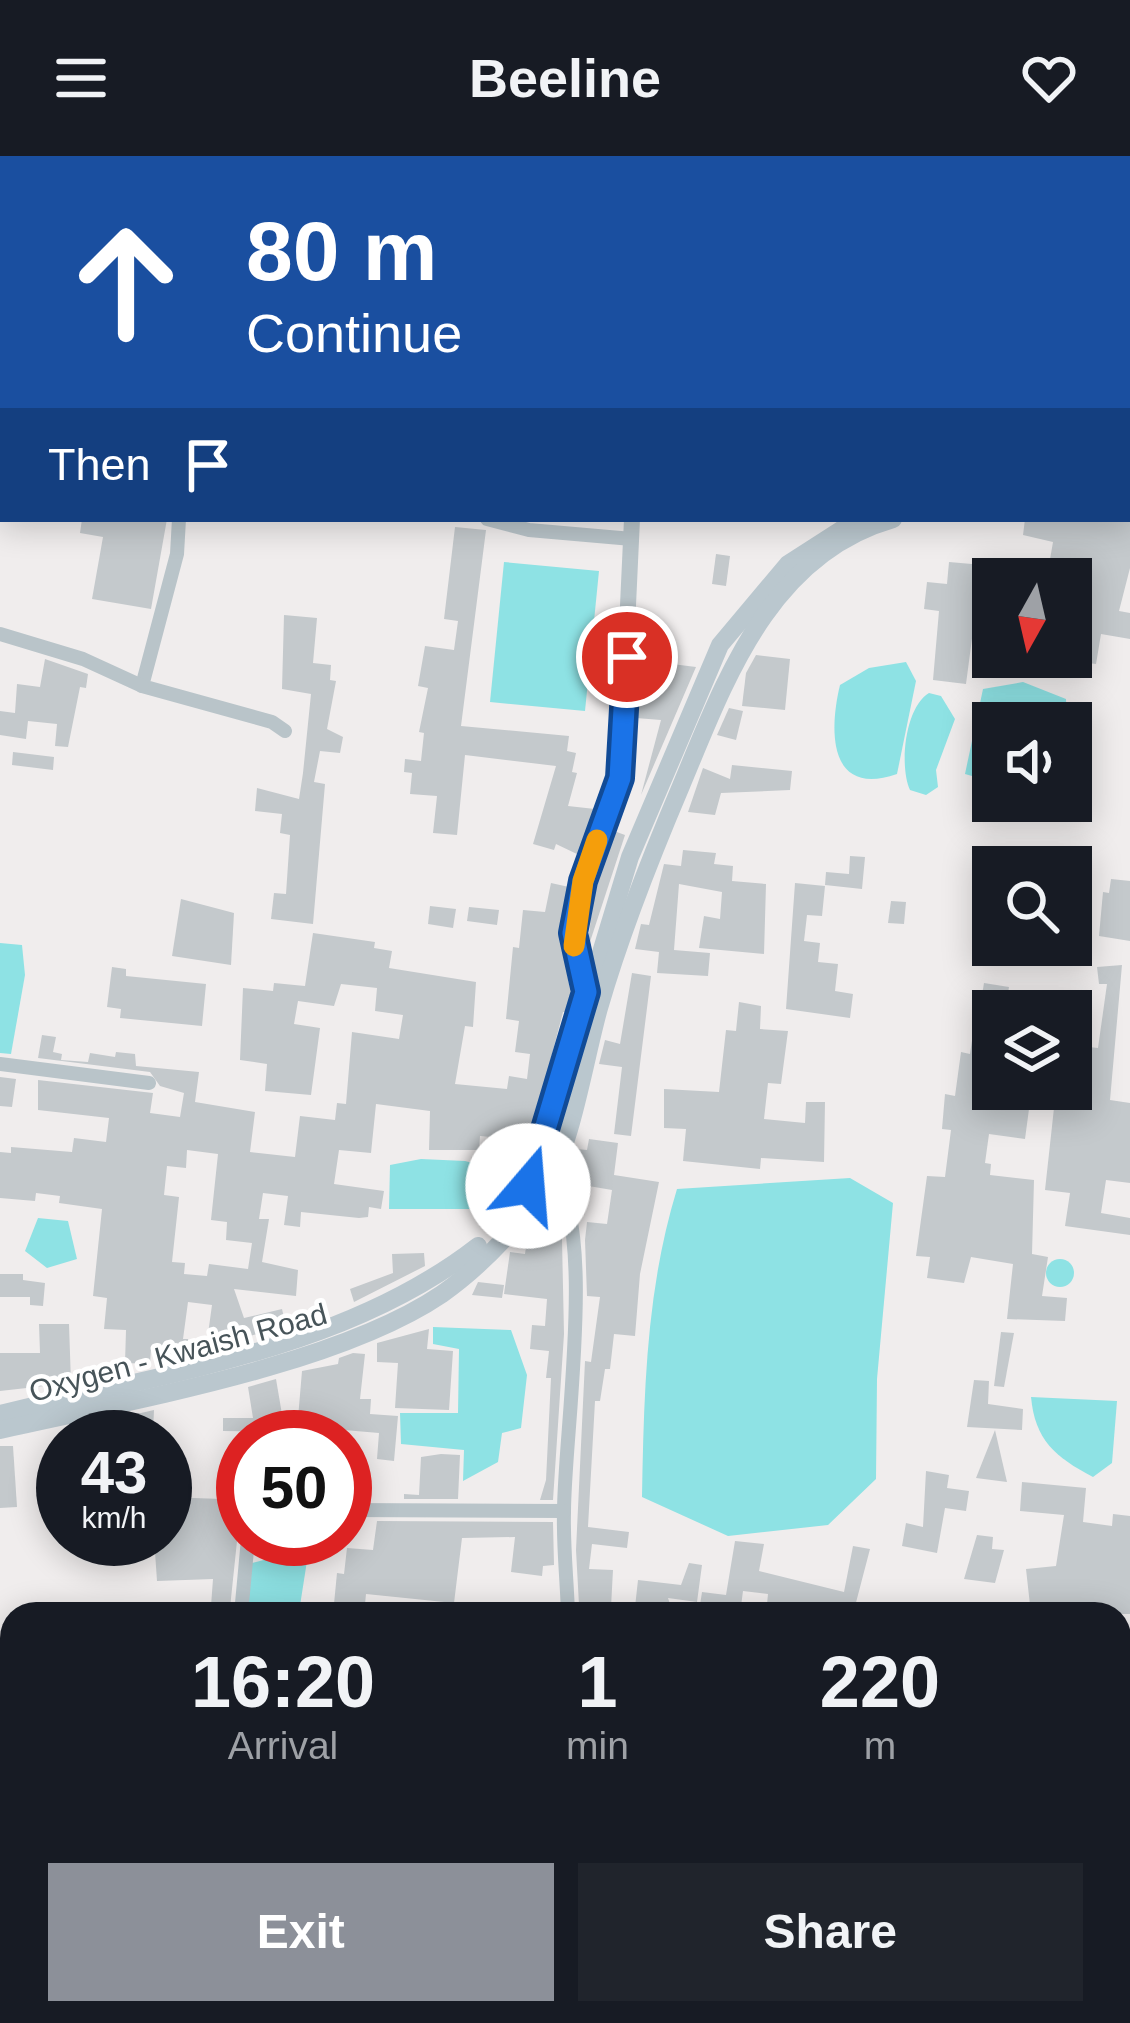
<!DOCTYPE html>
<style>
:root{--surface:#171b24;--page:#20242c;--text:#f1f3f6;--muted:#9ea1a6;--accent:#8c9099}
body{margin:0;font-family:Helvetica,sans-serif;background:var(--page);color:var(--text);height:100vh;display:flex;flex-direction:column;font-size:45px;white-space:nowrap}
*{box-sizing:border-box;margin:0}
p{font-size:39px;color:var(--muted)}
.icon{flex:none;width:66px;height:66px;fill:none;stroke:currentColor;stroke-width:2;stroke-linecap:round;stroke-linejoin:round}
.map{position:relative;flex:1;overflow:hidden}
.sheet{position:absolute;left:0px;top:1446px;width:1131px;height:423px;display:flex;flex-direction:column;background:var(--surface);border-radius:36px 36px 0 0;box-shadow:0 6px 30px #0003}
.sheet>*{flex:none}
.top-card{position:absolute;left:0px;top:0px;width:1131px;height:366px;box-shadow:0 6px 30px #0003;background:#1a4fa0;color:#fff;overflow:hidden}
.needle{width:78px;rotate:188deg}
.controls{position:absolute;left:972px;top:402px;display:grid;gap:24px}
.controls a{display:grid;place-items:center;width:120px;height:120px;border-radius:0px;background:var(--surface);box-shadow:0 6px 30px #0003;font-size:60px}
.speed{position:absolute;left:36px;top:1254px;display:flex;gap:24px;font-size:60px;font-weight:700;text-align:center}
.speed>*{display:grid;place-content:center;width:156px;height:156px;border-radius:50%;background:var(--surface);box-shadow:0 6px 30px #0003;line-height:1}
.speed small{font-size:30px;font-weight:400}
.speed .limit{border:18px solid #d22;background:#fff;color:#111}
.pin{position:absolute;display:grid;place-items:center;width:102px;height:102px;color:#fff;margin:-51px;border:6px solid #fff;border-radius:50%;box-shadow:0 3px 12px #0007}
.me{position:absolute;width:132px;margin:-66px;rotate:18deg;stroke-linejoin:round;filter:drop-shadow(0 0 9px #0008)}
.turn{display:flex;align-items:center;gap:42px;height:252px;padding:0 48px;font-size:54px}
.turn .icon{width:156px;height:156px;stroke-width:2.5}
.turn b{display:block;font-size:84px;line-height:102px}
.then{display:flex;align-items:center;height:114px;padding:0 48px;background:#0003;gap:24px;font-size:45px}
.eta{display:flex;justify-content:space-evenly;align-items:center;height:204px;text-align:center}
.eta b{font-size:72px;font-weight:700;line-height:84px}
.primary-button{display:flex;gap:24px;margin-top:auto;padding:24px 48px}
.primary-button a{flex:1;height:138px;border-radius:0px;background:var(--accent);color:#fff;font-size:48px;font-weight:700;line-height:138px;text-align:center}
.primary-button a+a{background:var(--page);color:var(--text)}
header{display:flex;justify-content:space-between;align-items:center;height:156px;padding:0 48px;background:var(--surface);font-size:54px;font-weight:700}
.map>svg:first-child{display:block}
.water{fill:#8ee2e4}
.building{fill:#c4c9cc;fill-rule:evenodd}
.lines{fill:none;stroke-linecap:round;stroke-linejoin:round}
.minor{stroke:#b9c4c9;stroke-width:14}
.tertiary{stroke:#b9c4c9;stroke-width:16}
.secondary{stroke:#bac7ce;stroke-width:18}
.route-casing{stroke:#114b97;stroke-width:30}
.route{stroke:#1a73e8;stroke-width:21}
.slow{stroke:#f59e0b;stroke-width:21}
.labels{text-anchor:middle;stroke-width:9;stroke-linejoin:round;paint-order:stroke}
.street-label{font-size:30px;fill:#475459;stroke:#fff}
</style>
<header><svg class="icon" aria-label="menu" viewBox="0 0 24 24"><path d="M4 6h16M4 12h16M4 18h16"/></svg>Beeline<svg class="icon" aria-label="heart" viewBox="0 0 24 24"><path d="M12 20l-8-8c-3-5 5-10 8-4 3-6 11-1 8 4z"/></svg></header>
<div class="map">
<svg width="1130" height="1867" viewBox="0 0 1130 1867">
<rect width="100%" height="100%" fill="#f0eded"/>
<g class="water">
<path d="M504,406L599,415L585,555L490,546Z"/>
<path d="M906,506L916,525L897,618C828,642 829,574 840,529L869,512Z"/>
<path d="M1023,526L1066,543L1067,567H993V626L965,618L983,533Z"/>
<path d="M929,537L941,540L955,563L936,614L938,631L926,639L910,634C899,610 905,551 929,537Z"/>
<path d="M0,787L22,789L25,819L11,898L0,897Z"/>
<path d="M421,1003L465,1005L496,1013L472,1053H389L390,1009Z"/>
<path d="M850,1022L893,1047L877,1223L876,1323L828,1369L728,1380L642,1341C644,1236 646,1134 677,1033Z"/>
<path d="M38,1062L68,1065L77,1103L47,1112L25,1095Z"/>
<circle cx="1060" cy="1117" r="14"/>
<path d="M433,1171L511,1174L527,1219L521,1272L502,1277L498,1306L463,1325L464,1294L401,1288L400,1257H458L459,1193L433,1188Z"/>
<path d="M1031,1241L1117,1245L1112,1307L1093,1321C1055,1301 1035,1284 1031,1241Z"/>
<path d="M291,1397L307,1405L299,1456L247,1450L252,1407Z"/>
<path d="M12,1689V1799L0,1798V1693Z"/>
<path d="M0,1814L12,1817V1857H65L55,1866L0,1864Z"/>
</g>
<g class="building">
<path d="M82,363H167L151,453L92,443L103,381L80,377Z"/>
<path d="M1025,363H1130V412L1119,455L1130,457V483L1101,478L1096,508L1071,505V423H1053L1054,416L1048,415L1053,386L1023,379Z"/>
<path d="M455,371L486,374L461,570L569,580L567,595L576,597L572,616L577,617L568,650L595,653L579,699L556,688L554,694L533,688L556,610L465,599L457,679L433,677L437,640L410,638L412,617L404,616L405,603L421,605L424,577L419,576L428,532L418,530L425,490L454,494L458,465L444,463Z"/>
<path d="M716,398L730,400L726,430L712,428Z"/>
<path d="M949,406L972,408L976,452L966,528L933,524L939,455L924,453L927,426L947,428Z"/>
<path d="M284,459L317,462L313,507L331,509L330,524L336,525L327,573L343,581L340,597L320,595L314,626L325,628L313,768L271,763L274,737L286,738L290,679L280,677L282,658L255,655L257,632L299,643L303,617L311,538L282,533Z"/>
<path d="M641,498L656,499V506L696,511L641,639L661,564L636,562Z"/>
<path d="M756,499L790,503L785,554L742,550L746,517Z"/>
<path d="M45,503L88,518L86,532L80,531L68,591L55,590L57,568L28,565L26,583L0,579V555L15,557L17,528L40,531Z"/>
<path d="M729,552L743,555L736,584L717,579Z"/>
<path d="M13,596L54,601L53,614L12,609Z"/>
<path d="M732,609L792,615L790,634L721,637L715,659L688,656L703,612L730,623Z"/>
<path d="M614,675L625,679L587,795L595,728Z"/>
<path d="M683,694L716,697L714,708L733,710L732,725L766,728L764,798L699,792L704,760L720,763L722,736L679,728L674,794L710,797L708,820L657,817L659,796L635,793L641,768L649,769L664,708L681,710Z"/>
<path d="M850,700L865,701L862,733L825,729L826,716L849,718Z"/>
<path d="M1111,723L1130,725V785L1099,780L1103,736L1109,737Z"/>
<path d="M551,727L569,731L560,778L572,845L569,856H563L531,979L525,984L480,980L479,994H429L430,955L376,948L371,997L339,994L334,1028L384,1035L381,1053L369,1051L368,1061L359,1062L301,1056L300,1071L284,1069L288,1040L263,1037L259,1063H269L262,1106L298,1114L296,1140L234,1133L244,1162L282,1153L286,1170L225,1187L226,1181L208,1178L212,1149L188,1146L183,1183H188L187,1196L151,1193L150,1208L125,1207L126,1174L104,1173L107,1142L93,1140L102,1053L59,1047L60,1040L36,1037L35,1045L0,1042V996L11,997V991L72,996L74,982L106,986L109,962L38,954V924L153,937L150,957L180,961L184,937L160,930L150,916L38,902L42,879L56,881L53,896L62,898L61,904L88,906L90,897L115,901L116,896L135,898L136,910L199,916L195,946L255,956L250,996L295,1001L300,960L335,964L337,947L346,948L352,876L399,883L403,859L375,855L377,832L341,828L334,850L298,845L294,868L320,872L311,939L265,935L267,908L240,904L243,832L273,835L274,827L305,830L313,777L375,786L374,792L392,795L389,812L476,826L473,871L465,870L455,928L507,933L509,920L527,923L530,898L515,896L519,865L506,863L513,791L519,792L523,754L545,756ZM187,994L218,998L211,1064L227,1066L226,1084L252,1087L248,1113L209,1108L207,1120L184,1118L185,1107L172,1106L179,1041L164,1039L167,1010L186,1012Z"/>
<path d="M795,727L825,730L822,760L807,759L804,785L820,787L818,806L838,808L835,835L853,838L850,862L786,853Z"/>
<path d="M181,743L234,757L231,809L172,800Z"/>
<path d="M891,745L906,746L904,768L888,767Z"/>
<path d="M430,750L456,753L453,772L428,768Z"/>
<path d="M469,751L499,754L497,769L467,765Z"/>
<path d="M1122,809L1110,944L1130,947V1027L1106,1024L1101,1057L1130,1062V1079L1065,1070L1070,1037L1045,1034L1054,952L1039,951L1041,933L1074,935L1079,890L1098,892L1107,828H1099L1097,811Z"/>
<path d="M112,811L126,813V820L206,828L202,870L120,862L121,853L107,851Z"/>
<path d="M632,817L651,820L631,980L614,978L622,911L599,908L605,884L620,888Z"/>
<path d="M984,827L1009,831L1006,849L981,845Z"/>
<path d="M739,846L761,850L760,873L788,875L781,928L768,927L764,963L805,967L806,946H825L824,1006L761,1002L760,1013L683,1005L686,973L664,972V933L719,936L726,874L736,875Z"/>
<path d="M974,871L993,874V933L1031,938L1025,983L989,978L985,1007L991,1008L990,1019L1034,1024L1032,1098L1048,1101L1042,1140L1067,1142L1065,1165L1007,1163L1013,1108L971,1101L964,1127L927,1122L930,1101L916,1100L927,1020L945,1021L951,974L942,973L945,938L955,940L961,896L970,898Z"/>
<path d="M0,921L16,923L12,951L0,950Z"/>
<path d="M589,983L618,987L614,1019L659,1026L640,1118L635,1180L614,1178L610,1213H605L600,1245H595L588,1371L629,1376L627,1392L592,1388L589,1413L613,1414L611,1451L579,1449L576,1394L585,1205L591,1206L600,1141L587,1140L585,1084L587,1066L607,1068L612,1034L571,1027L578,1019L567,1017L577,993L587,994Z"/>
<path d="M555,1046L562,1084L564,1178L553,1344H540L546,1324L551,1222H546L549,1195L530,1193L532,1169L545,1170L547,1143L504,1138L510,1096L525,1098L528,1076Z"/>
<path d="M424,1097L425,1110L354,1146L350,1133L393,1117L392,1098Z"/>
<path d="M0,1118H23V1124L45,1127L43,1150L30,1149V1141H0Z"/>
<path d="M478,1126L504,1129L502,1142L472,1139Z"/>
<path d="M39,1168H69L71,1227L0,1235V1197H40Z"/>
<path d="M429,1173L427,1193L453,1195L449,1254L395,1252L398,1207L377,1206V1187Z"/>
<path d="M1001,1176L1014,1177L1004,1231L994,1230Z"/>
<path d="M353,1197L365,1198L360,1243H371L370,1258L398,1260L394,1305L377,1303L379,1277L344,1274L343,1281H326L297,1274L302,1215L338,1208L339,1202Z"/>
<path d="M276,1223L285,1276L223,1275V1262H253L248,1231Z"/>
<path d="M974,1224L989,1225L988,1248L1023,1253L1022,1274L967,1271Z"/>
<path d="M154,1254L153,1276H114L115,1263Z"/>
<path d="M995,1274L1007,1326L976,1322Z"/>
<path d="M0,1290H13L17,1351L0,1352Z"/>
<path d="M441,1298L460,1299L458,1343H404V1338L419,1339L421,1301Z"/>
<path d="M926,1315L949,1319L947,1332L969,1335L966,1355L945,1352L937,1397L902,1390L906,1367L923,1371Z"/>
<path d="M224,1326L243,1328L230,1452L211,1450L213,1423L157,1425L155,1396L124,1399L123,1383H165V1341L222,1343Z"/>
<path d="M1022,1326L1086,1332L1083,1366L1112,1370L1113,1358L1130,1360V1458H1031L1026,1413L1056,1410L1064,1359L1020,1355Z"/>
<path d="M377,1365L553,1366L554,1409L543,1410L542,1420L511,1416L515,1381L462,1382L454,1447L366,1438L364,1458H333L337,1417L344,1418L347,1392L373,1394Z"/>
<path d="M977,1379L993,1381L992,1393L1004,1394L995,1427L964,1423Z"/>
<path d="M735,1385L764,1388L759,1415L844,1436L853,1390L870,1393L853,1458L810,1453L809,1458H766L768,1438L743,1435L740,1458L707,1454L700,1449L702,1436L726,1439Z"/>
<path d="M689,1407L702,1409L697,1446L668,1442L671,1451H635L638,1424L681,1429Z"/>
</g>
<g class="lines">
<g class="minor">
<path d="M0,309L3,310"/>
<path d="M179,363L177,398L142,530L272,566L285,575"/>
<path d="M487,363L529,374L632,383"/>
<path d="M0,478L83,503L142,530"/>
<path d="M0,908L149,927"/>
<path d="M553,1016C597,1073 564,1278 564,1356C563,1390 567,1424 568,1458"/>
<path d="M345,1354L564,1355"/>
<path d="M241,1458L248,1383"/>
<path d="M1119,1587L1122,1558"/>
<path d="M0,1672L12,1674"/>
<path d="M141,1867L149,1857"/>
<path d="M744,1867V1857"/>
</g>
<g class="tertiary">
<path d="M640,3L641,0"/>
<path d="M595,843L586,836L576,809L573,777L583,725L620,622L632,363"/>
</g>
<g class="secondary">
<path d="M1128,345H1130"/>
<path d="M517,1048L545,981L630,701L720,489L788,408L858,363"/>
<path d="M0,1258C162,1217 343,1195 478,1090"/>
<path d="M0,1274C127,1245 336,1210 442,1138C483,1109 528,1062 552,1018C573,979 586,898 599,852C621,776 650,703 681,630C725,525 769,398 893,363"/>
</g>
</g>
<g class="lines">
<g class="route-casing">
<path id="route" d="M528,1030L586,836L573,777L583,725L620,622L627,501"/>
</g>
<use href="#route" class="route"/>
<path class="slow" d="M574,790L583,725L597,684"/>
</g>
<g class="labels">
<g class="street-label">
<text transform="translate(178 1197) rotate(-15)" y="10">Oxygen - Kwaish Road</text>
</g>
</g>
</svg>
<div class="controls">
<a><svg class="needle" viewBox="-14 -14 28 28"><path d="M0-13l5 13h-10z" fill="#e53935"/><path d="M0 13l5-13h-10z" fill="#9ea1a6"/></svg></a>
<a><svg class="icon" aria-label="sound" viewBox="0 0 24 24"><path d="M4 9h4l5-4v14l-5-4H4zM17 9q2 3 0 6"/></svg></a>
<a><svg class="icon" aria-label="search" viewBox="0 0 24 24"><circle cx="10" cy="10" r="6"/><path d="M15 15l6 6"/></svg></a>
<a><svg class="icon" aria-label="layers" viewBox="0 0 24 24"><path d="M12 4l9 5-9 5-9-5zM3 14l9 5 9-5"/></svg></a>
</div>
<div class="speed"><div>43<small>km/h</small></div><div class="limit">50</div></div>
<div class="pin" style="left:627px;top:501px;background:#d93025"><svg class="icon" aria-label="arrive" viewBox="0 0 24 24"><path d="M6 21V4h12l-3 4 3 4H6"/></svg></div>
<svg class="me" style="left:528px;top:1030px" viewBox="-20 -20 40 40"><circle r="19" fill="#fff"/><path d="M0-13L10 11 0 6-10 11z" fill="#1a73e8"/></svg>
<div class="top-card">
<div class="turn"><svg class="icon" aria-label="ahead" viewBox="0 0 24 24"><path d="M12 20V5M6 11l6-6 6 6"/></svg><div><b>80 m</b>Continue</div></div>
<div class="then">Then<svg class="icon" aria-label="arrive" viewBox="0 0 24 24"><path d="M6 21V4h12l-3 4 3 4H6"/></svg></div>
</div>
<section class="sheet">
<div class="eta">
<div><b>16:20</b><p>Arrival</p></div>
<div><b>1</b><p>min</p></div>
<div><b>220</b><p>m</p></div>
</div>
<div class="primary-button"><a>Exit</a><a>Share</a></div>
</section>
</div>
